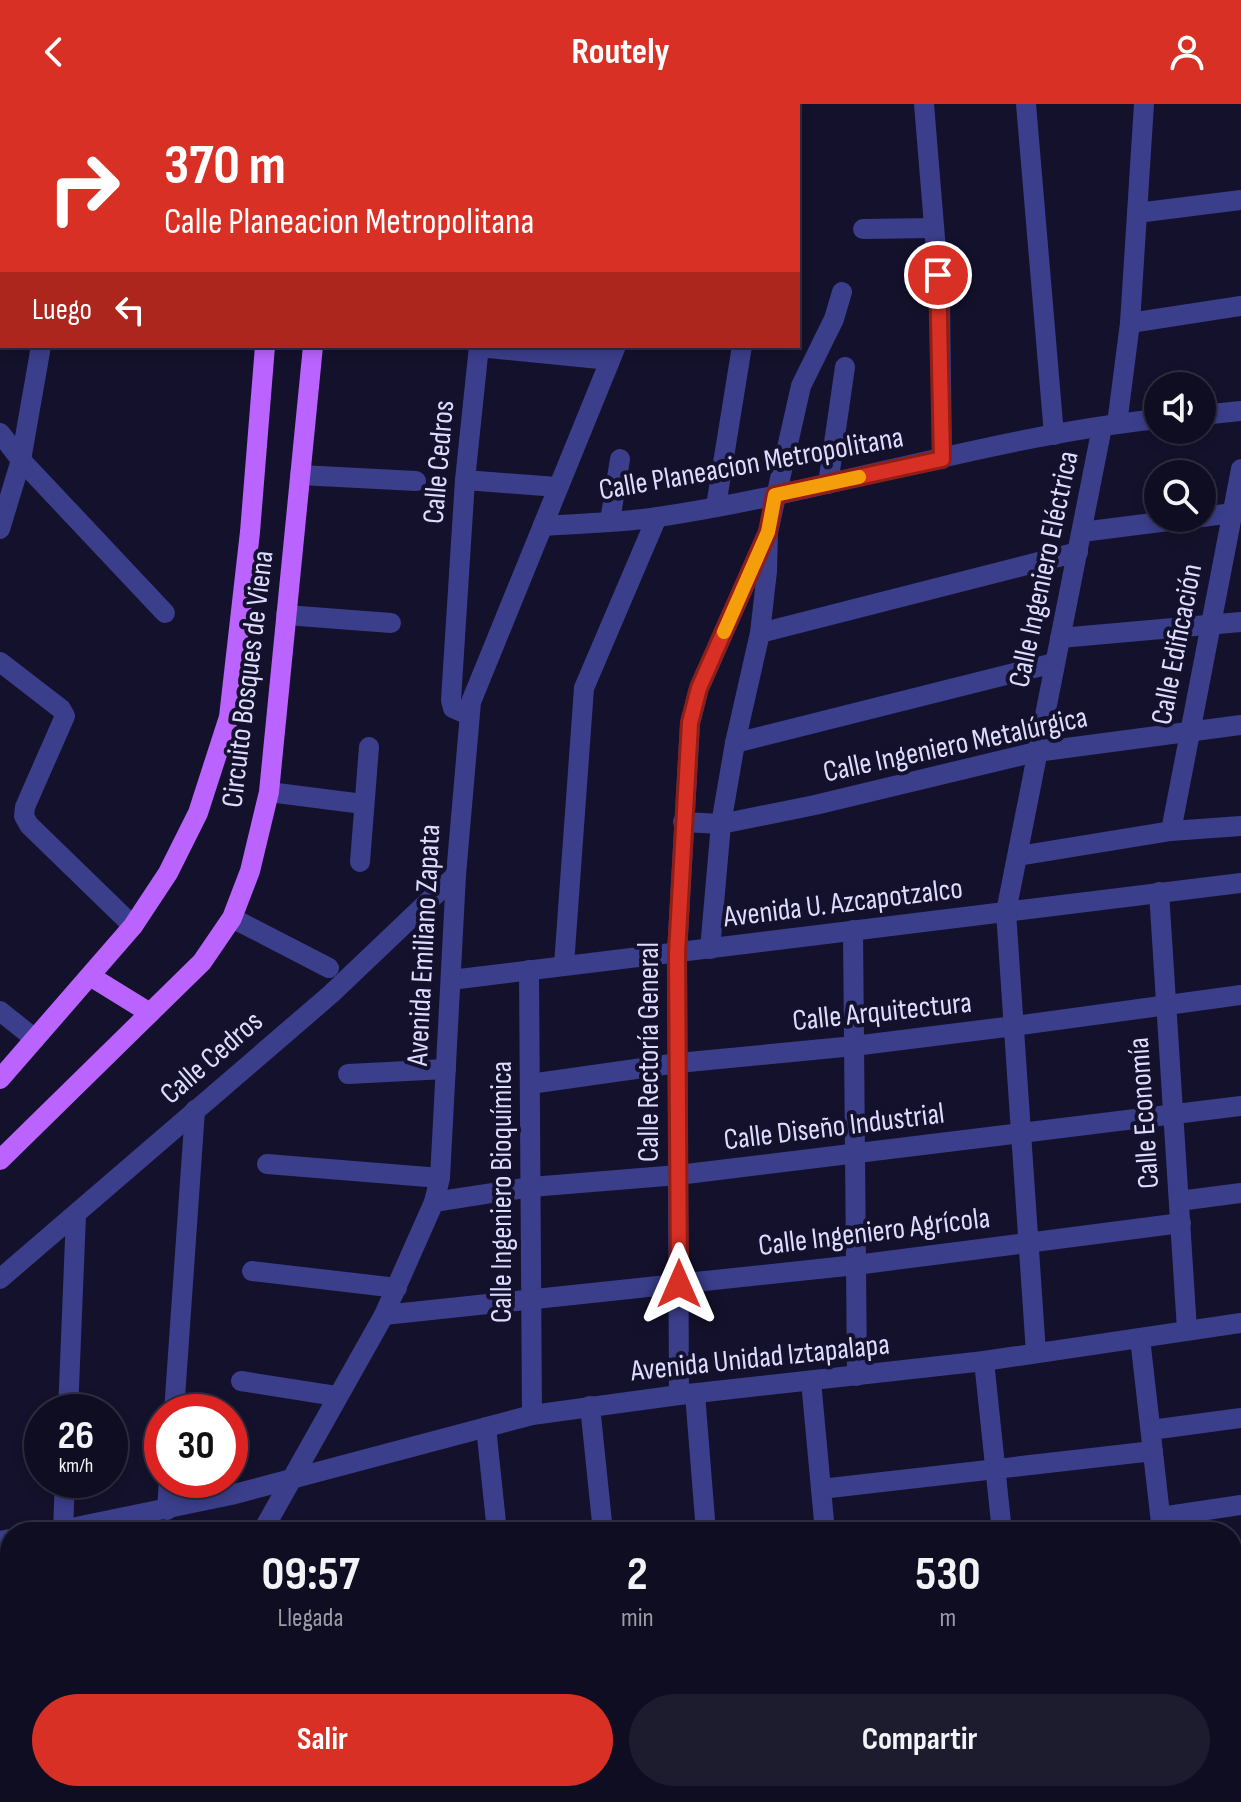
<!DOCTYPE html>
<html lang="es">
<meta charset="utf-8">
<style>
:root{--surface:#0f0d21;--page:#1d1b2e;--text:#f1f3f6;--muted:#9b9ca5;--line:#2f2d3f;--accent:#d93025}
body{margin:0;font-family:"Sofia Sans Condensed",sans-serif;background:var(--page);color:var(--text);height:100vh;display:flex;flex-direction:column;font-size:30px;white-space:nowrap}
*{box-sizing:border-box;margin:0}
p{font-size:26px;color:var(--muted)}
.icon{flex:none;width:44px;height:44px;fill:none;stroke:currentColor;stroke-width:2;stroke-linecap:round;stroke-linejoin:round}
.map{position:relative;flex:1;overflow:hidden}
.panel{position:absolute;left:0px;top:1418px;width:1242px;height:280px;display:flex;flex-direction:column;background:var(--surface);border-radius:32px 32px 0 0;box-shadow:0 4px 12px #0003,0 0 0 2px var(--line)}
.panel>*{flex:none}
.top-card{position:absolute;left:0px;top:0px;width:800px;height:244px;box-shadow:0 4px 12px #0003,0 0 0 2px var(--line);background:#d93025;color:#fff;overflow:hidden}
.fabs{position:absolute;left:1144px;top:268px;display:grid;gap:16px}
.fabs a{display:grid;place-items:center;width:72px;height:72px;border-radius:50%;background:var(--surface);box-shadow:0 4px 12px #0003,0 0 0 2px var(--line);font-size:40px}
.speed{position:absolute;left:24px;top:1290px;display:flex;gap:16px;font-size:40px;font-weight:700;text-align:center}
.speed>*{display:grid;place-content:center;width:104px;height:104px;border-radius:50%;background:var(--surface);box-shadow:0 4px 12px #0003,0 0 0 2px var(--line);line-height:1}
.speed small{font-size:20px;font-weight:400}
.speed .limit{border:12px solid #d22;background:#fff;color:#111}
.pin{position:absolute;display:grid;place-items:center;width:68px;height:68px;color:#fff;margin:-34px;border:4px solid #fff;border-radius:50%;box-shadow:0 2px 8px #0007}
.me{position:absolute;width:88px;margin:-44px;rotate:0deg;stroke-linejoin:round;filter:drop-shadow(0 0 6px #0008)}
.turn{display:flex;align-items:center;gap:28px;height:168px;padding:0 32px;font-size:36px}
.turn .icon{width:104px;height:104px;stroke-width:2.5}
.turn b{display:block;font-size:56px;line-height:68px}
.then{display:flex;align-items:center;height:76px;padding:0 32px;background:#0003;gap:16px;font-size:30px}
.eta{display:flex;justify-content:space-evenly;align-items:center;height:136px;text-align:center}
.eta b{font-size:48px;font-weight:700;line-height:56px}
.cta{display:flex;gap:16px;margin-top:auto;padding:16px 32px}
.cta a{flex:1;height:92px;border-radius:48px;background:var(--accent);color:#fff;font-size:32px;font-weight:700;line-height:92px;text-align:center}
.cta a+a{background:var(--page);color:var(--text)}
header{display:flex;justify-content:space-between;align-items:center;height:104px;padding:0 32px;background:var(--accent);color:#fff;font-size:36px;font-weight:700}
.map>svg:first-child{display:block}
.green{fill:#143632}
.lines{fill:none;stroke-linecap:round;stroke-linejoin:round}
.stream{stroke:#0c2a50;stroke-width:4}
.minor{stroke:#3b3e8b;stroke-width:20}
.major{stroke:#ba63ff;stroke-width:20}
.route-casing{stroke:#8d1f18;stroke-width:20}
.route{stroke:#d93025;stroke-width:14}
.slow{stroke:#f59e0b;stroke-width:14}
.labels{text-anchor:middle;stroke-width:8;stroke-linejoin:round;paint-order:stroke}
.street-label{font-size:30px;fill:#dddcff;stroke:#14112c}
</style>
<header><svg class="icon" aria-label="back" viewBox="0 0 24 24"><path d="M15 5l-7 7 7 7"/></svg>Routely<svg class="icon" aria-label="person" viewBox="0 0 24 24"><circle cx="12" cy="8" r="4"/><path d="M4 21q1-7 8-7t8 7"/></svg></header>
<div class="map">
<svg width="1241" height="1698" viewBox="0 0 1241 1698">
<rect width="100%" height="100%" fill="#14112c"/>
<path class="green" d="M0,1459L10,1460V1688H81L75,1698H0Z"/>
<g class="lines">
<g class="stream">
<path d="M1232,1512L1241,1510"/>
<path d="M1014,1698L1026,1688"/>
</g>
<g class="minor">
<path d="M924,0L940,195L942,355"/>
<path d="M1026,0L1054,331"/>
<path d="M74,2V0"/>
<path d="M494,2V0"/>
<path d="M606,2V0"/>
<path d="M722,2L723,0"/>
<path d="M781,2L782,0"/>
<path d="M1137,109L1241,96"/>
<path d="M863,125L934,124"/>
<path d="M1130,219L1241,202"/>
<path d="M0,233L2,232"/>
<path d="M479,243L610,256"/>
<path d="M1202,311L1241,307"/>
<path d="M1117,320L1130,219L1144,0"/>
<path d="M0,329L21,356L165,509"/>
<path d="M300,371L416,377"/>
<path d="M465,376L557,383"/>
<path d="M828,380L845,263"/>
<path d="M716,402L742,242"/>
<path d="M1202,413L1241,408"/>
<path d="M610,417L620,355"/>
<path d="M543,422C581,419 620,419 658,413C826,388 989,333 1158,315"/>
<path d="M0,425L21,356L41,242"/>
<path d="M1082,428L1192,414"/>
<path d="M286,511L391,519"/>
<path d="M760,529L1078,448"/>
<path d="M1060,534L1241,518"/>
<path d="M0,558L61,605L65,612L25,703L24,712L29,721L133,822"/>
<path d="M469,611L453,604L451,596L465,376L479,242"/>
<path d="M735,639L1054,559"/>
<path d="M269,688L363,700"/>
<path d="M683,718L721,720L815,701L1036,648L1241,621"/>
<path d="M1171,727L1241,365"/>
<path d="M1018,752L1171,727L1241,722"/>
<path d="M360,758L369,643"/>
<path d="M1159,788L1187,1226"/>
<path d="M232,814L329,864"/>
<path d="M853,826L857,1272"/>
<path d="M710,845L721,720L735,639L760,529L767,467L768,428L801,282L834,215L842,188"/>
<path d="M564,861L584,584L657,413"/>
<path d="M529,866L532,1311"/>
<path d="M451,876L1241,779"/>
<path d="M0,907L35,935"/>
<path d="M348,970L446,965"/>
<path d="M530,980L678,959L854,942L1014,922L1241,891"/>
<path d="M267,1060L440,1074"/>
<path d="M1179,1097L1241,1089"/>
<path d="M434,1098L531,1083L678,1071L1241,1002"/>
<path d="M252,1167L397,1184"/>
<path d="M0,1175L331,890L456,771"/>
<path d="M384,1211L856,1161L1181,1119"/>
<path d="M1140,1234L1162,1428"/>
<path d="M1036,1249L1006,808L1102,323"/>
<path d="M984,1257L1002,1428"/>
<path d="M241,1277L336,1292"/>
<path d="M811,1277L825,1428"/>
<path d="M695,1290L706,1428"/>
<path d="M679,1291L677,849L690,619L699,584L768,428"/>
<path d="M590,1302L603,1428"/>
<path d="M68,1308L76,1111"/>
<path d="M174,1308L195,1006"/>
<path d="M486,1323L497,1428"/>
<path d="M1151,1326L1241,1314"/>
<path d="M821,1385L1153,1347"/>
<path d="M167,1406L169,1376"/>
<path d="M1161,1413L1241,1401"/>
<path d="M63,1426L65,1376"/>
<path d="M52,1428L231,1391L532,1311L679,1291L984,1257L1241,1219"/>
<path d="M262,1428L384,1211L434,1098L440,1074L456,771L471,598L616,242"/>
<path d="M0,1437L10,1435"/>
<path d="M1232,1490L1241,1489"/>
<path d="M1232,1579L1241,1578"/>
<path d="M1232,1666L1241,1664"/>
<path d="M214,1688L224,1695L269,1688"/>
<path d="M521,1688L522,1698"/>
<path d="M628,1688L629,1698"/>
<path d="M729,1688L730,1698"/>
<path d="M849,1688L850,1698"/>
<path d="M1158,1688L1160,1698"/>
<path d="M92,1698L99,1688"/>
<path d="M1090,1698L1132,1688"/>
</g>
<g class="major">
<path d="M255,0L256,2"/>
<path d="M310,0L311,2"/>
<path d="M90,872L150,909"/>
<path d="M0,975L133,822L168,769L198,709L229,613L250,428L265,242"/>
<path d="M0,1056L202,858L232,814L250,767L269,688L313,242"/>
</g>
</g>
<g class="lines">
<g class="route-casing">
<path id="route" d="M679,1180L677,849L690,619L699,584L768,428L775,391L942,355L938,171"/>
</g>
<use href="#route" class="route"/>
<path class="slow" d="M724,528L768,428L775,391L859,373"/>
</g>
<g class="labels">
<g class="street-label">
<text transform="translate(438 358) rotate(-85)" y="10">Calle Cedros</text>
<text transform="translate(751 359) rotate(-10)" y="10">Calle Planeacion Metropolitana</text>
<text transform="translate(1043 465) rotate(-78)" y="10">Calle Ingeniero Eléctrica</text>
<text transform="translate(1176 540) rotate(-79)" y="10">Calle Edificación</text>
<text transform="translate(247 575) rotate(-83)" y="10">Circuito Bosques de Viena</text>
<text transform="translate(955 640) rotate(-12)" y="10">Calle Ingeniero Metalúrgica</text>
<text transform="translate(843 798) rotate(-7)" y="10">Avenida U. Azcapotzalco</text>
<text transform="translate(423 841) rotate(-87)" y="10">Avenida Emiliano Zapata</text>
<text transform="translate(882 907) rotate(-6)" y="10">Calle Arquitectura</text>
<text transform="translate(648 948) rotate(-90)" y="10">Calle Rectoría General</text>
<text transform="translate(211 953) rotate(-41)" y="10">Calle Cedros</text>
<text transform="translate(1143 1009) rotate(-94)" y="10">Calle Economía</text>
<text transform="translate(834 1022) rotate(-7)" y="10">Calle Diseño Industrial</text>
<text transform="translate(501 1088) rotate(-90)" y="10">Calle Ingeniero Bioquímica</text>
<text transform="translate(874 1127) rotate(-7)" y="10">Calle Ingeniero Agrícola</text>
<text transform="translate(760 1253) rotate(-6)" y="10">Avenida Unidad Iztapalapa</text>
</g>
</g>
</svg>
<div class="fabs">
<a><svg class="icon" aria-label="sound" viewBox="0 0 24 24"><path d="M4 9h4l5-4v14l-5-4H4zM17 9q2 3 0 6"/></svg></a>
<a><svg class="icon" aria-label="search" viewBox="0 0 24 24"><circle cx="10" cy="10" r="6"/><path d="M15 15l6 6"/></svg></a>
</div>
<div class="speed"><div>26<small>km/h</small></div><div class="limit">30</div></div>
<div class="pin" style="left:938px;top:171px;background:#d93025"><svg class="icon" aria-label="arrive" viewBox="0 0 24 24"><path d="M6 21V4h12l-3 4 3 4H6"/></svg></div>
<svg class="me" style="left:679px;top:1180px" viewBox="-20 -20 40 40"><path d="M0-17L14 15 0 8-14 15z" fill="#d93025" stroke="#fff" stroke-width="4"/></svg>
<div class="top-card">
<div class="turn"><svg class="icon" aria-label="right" viewBox="0 0 24 24"><path d="M7 20v-9h11M14 6l5 5-5 5"/></svg><div><b>370 m</b>Calle Planeacion Metropolitana</div></div>
<div class="then">Luego<svg class="icon" aria-label="left" viewBox="0 0 24 24"><path d="M17 20v-9H6M10 6l-5 5 5 5"/></svg></div>
</div>
<section class="panel">
<div class="eta">
<div><b>09:57</b><p>Llegada</p></div>
<div><b>2</b><p>min</p></div>
<div><b>530</b><p>m</p></div>
</div>
<div class="cta"><a>Salir</a><a>Compartir</a></div>
</section>
</div>
